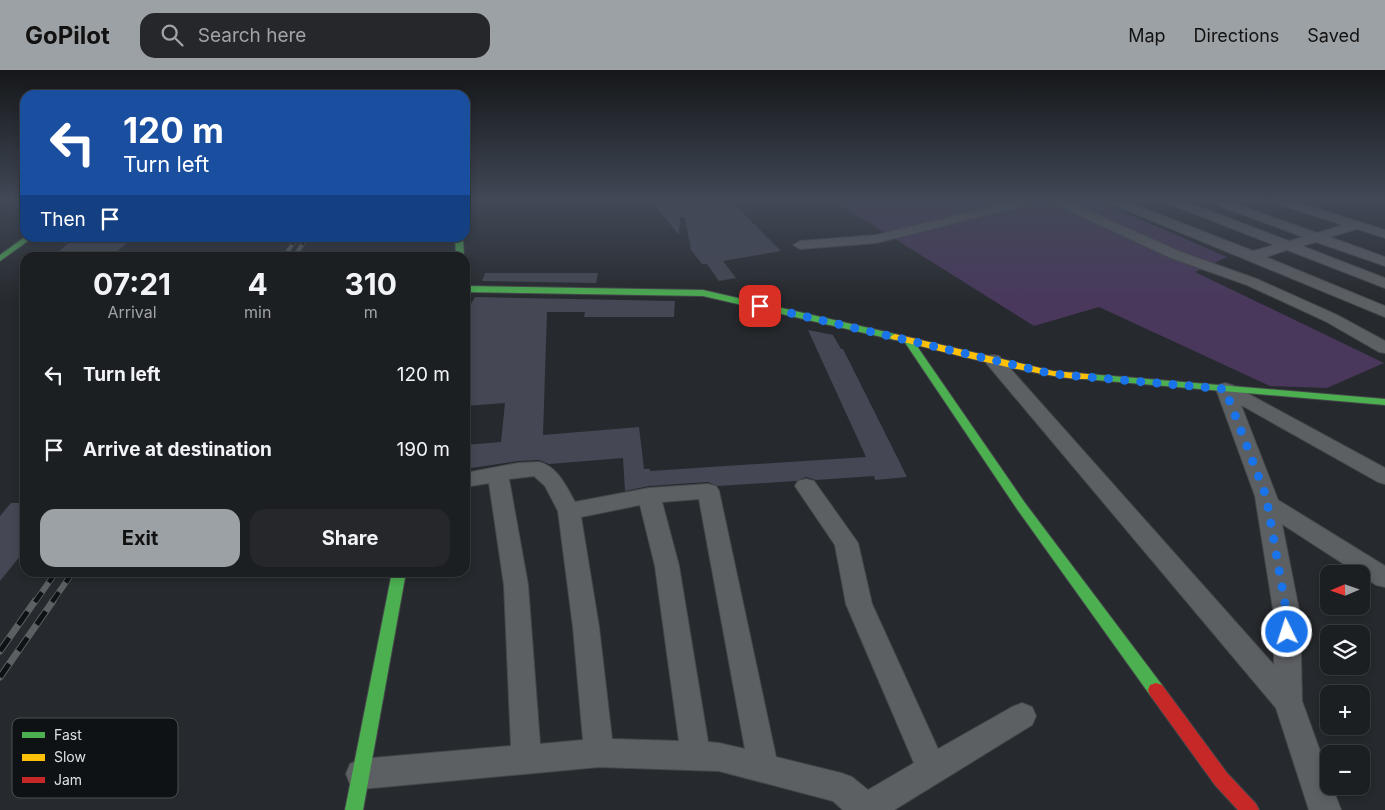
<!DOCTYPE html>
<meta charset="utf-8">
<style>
:root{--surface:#1c1f22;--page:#25272a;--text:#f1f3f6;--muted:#a0a2a5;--line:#3a3d40;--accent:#9ca1a5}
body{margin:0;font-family:Inter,sans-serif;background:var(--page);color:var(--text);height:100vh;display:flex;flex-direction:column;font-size:19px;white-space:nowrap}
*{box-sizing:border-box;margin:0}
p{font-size:16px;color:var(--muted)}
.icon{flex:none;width:28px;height:28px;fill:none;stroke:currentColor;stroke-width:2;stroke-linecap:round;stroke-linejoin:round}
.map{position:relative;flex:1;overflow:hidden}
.drawer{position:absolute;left:20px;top:182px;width:450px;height:325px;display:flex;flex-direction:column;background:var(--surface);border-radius:15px;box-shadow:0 2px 8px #0003,0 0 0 1px var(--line)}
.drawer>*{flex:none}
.guide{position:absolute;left:20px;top:20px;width:450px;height:152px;border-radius:15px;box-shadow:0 2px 8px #0003,0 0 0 1px var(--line);background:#1a4fa0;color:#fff;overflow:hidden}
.needle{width:32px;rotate:268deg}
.tools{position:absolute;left:1320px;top:495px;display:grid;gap:10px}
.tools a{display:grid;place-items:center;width:50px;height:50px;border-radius:10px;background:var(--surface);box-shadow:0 2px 8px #0003,0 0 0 1px var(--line);font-size:25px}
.pin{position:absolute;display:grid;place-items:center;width:42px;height:42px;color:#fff;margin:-21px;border-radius:10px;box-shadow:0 2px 8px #0006}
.me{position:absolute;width:55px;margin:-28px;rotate:356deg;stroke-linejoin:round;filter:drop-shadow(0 0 4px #0008)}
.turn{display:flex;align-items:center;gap:18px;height:105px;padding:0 20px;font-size:22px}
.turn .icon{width:65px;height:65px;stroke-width:2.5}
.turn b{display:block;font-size:35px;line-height:42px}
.then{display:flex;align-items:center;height:48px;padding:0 20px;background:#0003;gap:10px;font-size:19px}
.eta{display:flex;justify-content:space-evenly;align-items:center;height:85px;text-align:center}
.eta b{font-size:30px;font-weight:700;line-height:35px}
.button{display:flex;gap:10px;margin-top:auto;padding:10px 20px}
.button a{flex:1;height:58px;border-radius:15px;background:var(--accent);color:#111;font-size:20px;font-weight:700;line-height:58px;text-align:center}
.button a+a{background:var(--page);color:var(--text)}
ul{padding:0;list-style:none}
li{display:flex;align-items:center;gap:15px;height:75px;padding:0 20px}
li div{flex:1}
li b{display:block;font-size:19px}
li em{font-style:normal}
header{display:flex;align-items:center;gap:30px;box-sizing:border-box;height:70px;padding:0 25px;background:var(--accent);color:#111}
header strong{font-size:24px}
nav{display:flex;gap:28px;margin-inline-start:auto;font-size:18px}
.search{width:350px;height:45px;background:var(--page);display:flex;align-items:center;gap:12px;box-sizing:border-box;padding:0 18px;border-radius:15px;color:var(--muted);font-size:19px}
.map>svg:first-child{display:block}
.green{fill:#49385c}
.building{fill:#454754}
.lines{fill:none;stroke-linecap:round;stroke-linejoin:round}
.street-casing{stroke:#45474b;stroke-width:2}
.fast-casing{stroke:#45474b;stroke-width:2}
.slow-casing{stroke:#45474b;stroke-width:2}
.jam-casing{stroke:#45474b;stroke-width:2}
.street{fill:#5d6063;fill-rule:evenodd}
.fast{fill:#4caf50;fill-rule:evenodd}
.slow{fill:#ffc107;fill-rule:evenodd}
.jam{fill:#c62828;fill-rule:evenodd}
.rail-far2-casing{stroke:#5d6063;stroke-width:4}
.rail-far1-casing{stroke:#5d6063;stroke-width:6}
.rail-casing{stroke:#5d6063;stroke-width:7}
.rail-far2{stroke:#0f1215;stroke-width:2.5;stroke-dasharray:8;stroke-linecap:butt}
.rail-far1{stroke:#0f1215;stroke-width:4.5;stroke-dasharray:12;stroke-linecap:butt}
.rail{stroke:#0f1215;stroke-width:5;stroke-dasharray:16;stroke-linecap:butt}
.route{stroke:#1a73e8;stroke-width:9;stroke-dasharray:0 16.2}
.key{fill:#0f1215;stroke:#4c5053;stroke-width:1}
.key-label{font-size:14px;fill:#dce1e5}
</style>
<header>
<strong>GoPilot</strong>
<div class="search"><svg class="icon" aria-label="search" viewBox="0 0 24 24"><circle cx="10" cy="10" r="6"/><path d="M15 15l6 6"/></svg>Search here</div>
<nav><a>Map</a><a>Directions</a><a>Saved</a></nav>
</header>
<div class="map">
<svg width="1385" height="740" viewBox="0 0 1385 740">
<rect width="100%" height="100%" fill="#26292d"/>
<path class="green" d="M833,130H1047L1060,135L1081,130H1096L1227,187L1195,202L1384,293L1327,318L1270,316L1099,237L1034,256Z"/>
<g class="building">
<path d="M651,130H730L781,181L723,191L736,208L719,211L707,194H702L691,180L685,147H680L679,165Z"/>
<path d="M75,168H132L110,188H50Z"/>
<path d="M485,203H598L596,213L482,211Z"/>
<path d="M475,227L675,231L674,247H584L585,242H547L543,365L639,357L644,399H650V401L866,387L808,260L833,265L841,279H843L907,407L875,410L874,406L816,410L806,407L796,411L718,416L708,412L649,416L625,421L623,388L549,394L539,390L518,391L465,399V375L501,372L505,333L465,336V244Z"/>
<path d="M11,433H25V480L0,511V446Z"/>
</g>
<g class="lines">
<g class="street-casing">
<g id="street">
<path d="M1019,130H1038L1036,133L876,173L800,179L793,175L800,171L876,165Z"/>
<path d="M1050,130H1065L1181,182L1257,209L1337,245L1385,271V283L1379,282L1325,251L1247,215L1171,188L1052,133Z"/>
<path d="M1107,130H1123L1253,181L1274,175L1167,133L1165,130H1181L1289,171L1303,167L1211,133L1209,130H1225L1317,163L1343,155L1275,133L1273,130H1290L1385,160V168L1357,159L1330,167L1385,187V196L1316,172L1302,176L1385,208V218L1287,180L1266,187L1385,236V247L1109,133Z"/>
<path d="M993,285L999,286L1274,595V545L1255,426L1216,319L1218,315L1225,313L1232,315L1385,398V414L1378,412L1241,335L1278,430L1385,496V517L1376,515L1282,454L1300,545L1302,631L1329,706V716H1332L1341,740H1309L1276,638L987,294L984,290L987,286Z"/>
<path d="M539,392C558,397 566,416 575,432L649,418L708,414L716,416L719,421L776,687L841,703L852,707L868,720L914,693L846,534L835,475L795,416L798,411L806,409L814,411L858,473L872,534L938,679L1012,637L1022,633L1032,637L1036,646L1032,655L894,740H843L833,731L719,701L599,697L361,719L350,714L346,704L350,694L361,689L511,676L504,515L489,413L465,417V403L518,393ZM534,406L545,416L558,441L573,557L583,670L540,674L528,515L509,409ZM699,429L745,679L719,673L708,672L679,496L662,432ZM640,435L655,496L679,671L612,669L599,557L581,447Z"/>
</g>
</g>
<g class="fast-casing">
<g id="fast">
<path d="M25,167L32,168L0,191V185Z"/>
<path d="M455,168H463L464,188H456Z"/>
<path d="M465,216L703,220L895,264L900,267L895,270L703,226L465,222Z"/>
<path d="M909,268L912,269L1025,433L1162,615L1164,620L1162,625L1156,627L1150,625L1017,439L904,271Z"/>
<path d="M1088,304L1385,329V335L1084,309L1083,307Z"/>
<path d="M392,502H406L363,740H345Z"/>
</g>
</g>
<g class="slow-casing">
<path id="slow" d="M895,264L1053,301L1088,304L1093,307C1080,319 918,275 892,269L890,267Z"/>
</g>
<g class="jam-casing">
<path id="jam" d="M1156,613L1162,615L1227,703L1256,734L1259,740H1238L1215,715L1150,625L1148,620L1150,615Z"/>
</g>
<use href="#street" class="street"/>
<use href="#fast" class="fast"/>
<use href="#slow" class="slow"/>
<use href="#jam" class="jam"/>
<g class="rail-far2-casing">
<g id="rail-far2">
<path d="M283,188L297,168"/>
<path d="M293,188L307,168"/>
</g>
</g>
<g class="rail-far1-casing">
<g id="rail-far1">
<path d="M35,532L56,502"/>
<path d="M52,532L73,502"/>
</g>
</g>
<g class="rail-casing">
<g id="rail">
<path d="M0,581L35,531"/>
<path d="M0,607L53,531"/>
</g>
</g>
<use href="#rail-far2" class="rail-far2"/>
<use href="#rail-far1" class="rail-far1"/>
<use href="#rail" class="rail"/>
</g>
<linearGradient id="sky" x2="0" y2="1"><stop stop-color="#151719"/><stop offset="0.56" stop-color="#414957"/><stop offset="1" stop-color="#414957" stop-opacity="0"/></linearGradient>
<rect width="1385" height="233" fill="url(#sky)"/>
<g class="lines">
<path class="route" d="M760,236L1053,304L1225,319L1266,426L1287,545V562"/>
</g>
<rect x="12" y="648" width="166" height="80" rx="8" class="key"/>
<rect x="22" y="662" width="23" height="6" fill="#4caf50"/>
<rect x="22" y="684" width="23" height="7" fill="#ffc107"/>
<rect x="22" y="707" width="23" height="6" fill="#c62828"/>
<g class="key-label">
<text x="54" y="670">Fast</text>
<text x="54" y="692">Slow</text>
<text x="54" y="715">Jam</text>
</g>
</svg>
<div class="tools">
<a><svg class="needle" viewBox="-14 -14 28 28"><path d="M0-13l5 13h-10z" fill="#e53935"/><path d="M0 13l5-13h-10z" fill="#a0a2a5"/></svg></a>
<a><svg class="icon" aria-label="layers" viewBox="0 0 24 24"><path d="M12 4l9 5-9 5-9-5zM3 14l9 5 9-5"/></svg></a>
<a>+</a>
<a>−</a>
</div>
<div class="pin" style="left:760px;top:236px;background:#d93025"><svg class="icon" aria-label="arrive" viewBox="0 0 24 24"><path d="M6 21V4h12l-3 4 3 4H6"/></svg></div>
<svg class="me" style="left:1287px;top:562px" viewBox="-20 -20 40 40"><circle r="17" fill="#1a73e8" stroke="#fff" stroke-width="3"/><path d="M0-11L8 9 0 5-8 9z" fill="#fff"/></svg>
<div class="guide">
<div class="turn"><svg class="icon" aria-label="left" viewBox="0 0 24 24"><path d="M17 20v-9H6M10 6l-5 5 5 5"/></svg><div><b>120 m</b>Turn left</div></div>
<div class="then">Then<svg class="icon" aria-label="arrive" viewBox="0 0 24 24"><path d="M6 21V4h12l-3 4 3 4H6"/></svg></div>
</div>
<section class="drawer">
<div class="eta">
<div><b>07:21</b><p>Arrival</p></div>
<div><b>4</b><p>min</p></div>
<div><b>310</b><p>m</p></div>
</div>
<ul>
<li><svg class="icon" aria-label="left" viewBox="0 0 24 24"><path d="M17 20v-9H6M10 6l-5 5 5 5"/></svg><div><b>Turn left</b></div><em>120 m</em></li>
<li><svg class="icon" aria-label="arrive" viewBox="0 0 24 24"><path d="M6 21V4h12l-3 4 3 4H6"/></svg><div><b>Arrive at destination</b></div><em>190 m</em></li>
</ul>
<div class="button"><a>Exit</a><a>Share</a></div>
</section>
</div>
